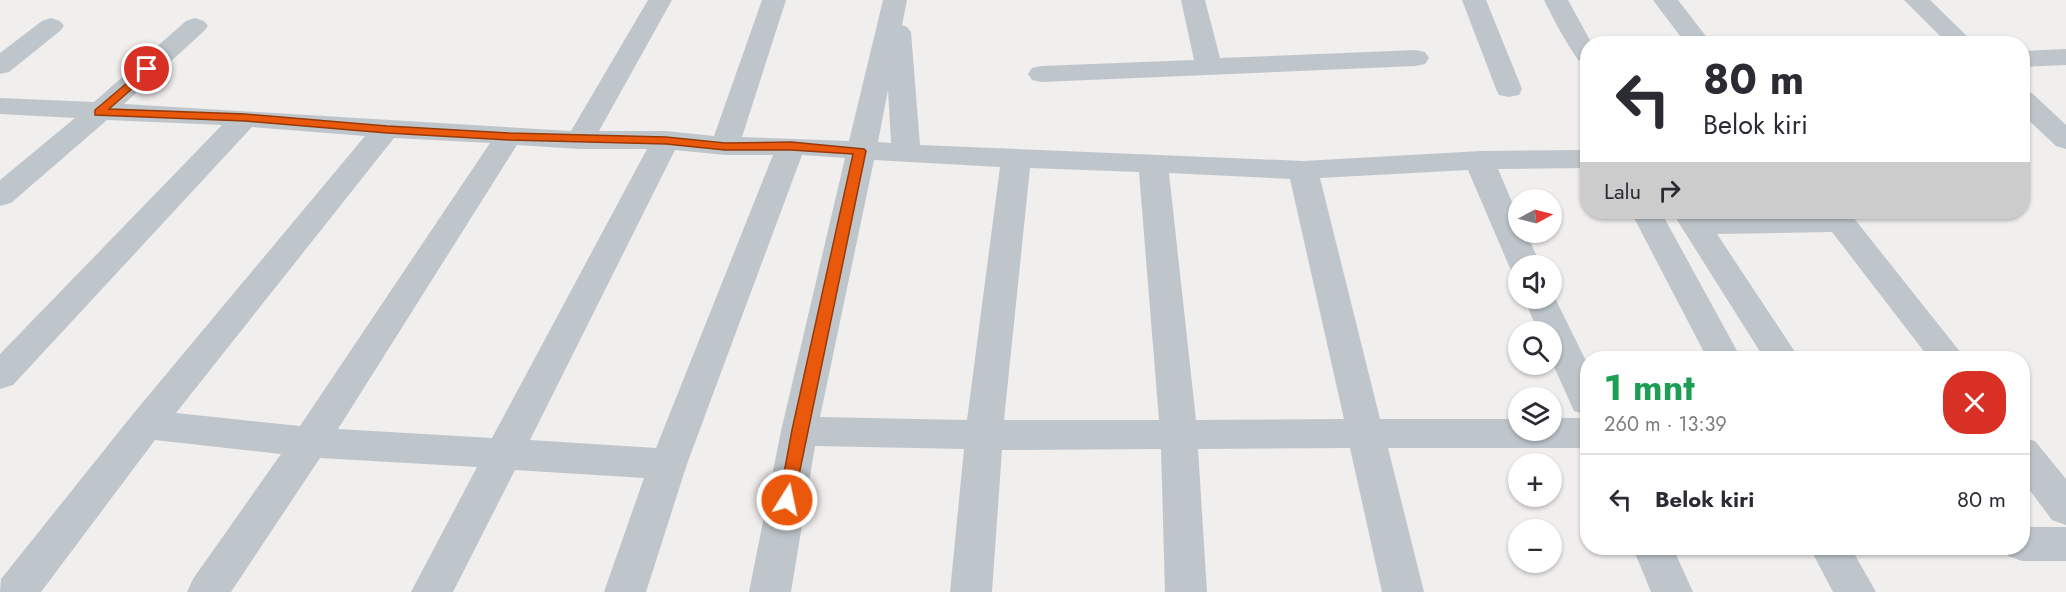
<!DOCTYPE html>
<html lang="id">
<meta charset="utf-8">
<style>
:root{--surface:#fff;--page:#f7f7f7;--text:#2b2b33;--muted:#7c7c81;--line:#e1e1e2}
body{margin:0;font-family:Jost,sans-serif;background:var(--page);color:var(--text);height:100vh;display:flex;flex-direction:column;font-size:22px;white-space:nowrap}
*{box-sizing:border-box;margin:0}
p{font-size:20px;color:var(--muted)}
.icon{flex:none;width:33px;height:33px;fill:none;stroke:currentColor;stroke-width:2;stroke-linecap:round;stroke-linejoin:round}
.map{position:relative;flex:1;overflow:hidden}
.side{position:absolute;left:1580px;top:351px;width:450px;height:204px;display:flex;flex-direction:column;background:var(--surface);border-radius:24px;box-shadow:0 2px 4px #0004}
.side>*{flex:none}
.hud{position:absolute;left:1580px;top:36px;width:450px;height:183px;border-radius:24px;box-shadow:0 2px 4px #0004;background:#fff;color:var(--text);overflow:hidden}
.needle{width:39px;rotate:83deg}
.tools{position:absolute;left:1508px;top:189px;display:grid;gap:12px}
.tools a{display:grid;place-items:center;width:54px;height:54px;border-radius:50%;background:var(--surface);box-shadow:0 2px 4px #0004;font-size:30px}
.pin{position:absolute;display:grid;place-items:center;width:51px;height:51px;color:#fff;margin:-26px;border:3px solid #fff;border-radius:50%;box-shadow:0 2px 6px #0007}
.me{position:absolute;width:66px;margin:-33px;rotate:10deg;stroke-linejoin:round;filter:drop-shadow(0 0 4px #0008)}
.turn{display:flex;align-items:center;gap:21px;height:126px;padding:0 24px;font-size:27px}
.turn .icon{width:78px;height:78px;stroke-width:2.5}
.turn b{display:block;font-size:42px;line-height:51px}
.then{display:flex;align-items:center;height:57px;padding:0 24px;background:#0003;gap:12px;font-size:22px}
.round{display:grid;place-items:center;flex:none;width:63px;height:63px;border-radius:24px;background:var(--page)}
.summary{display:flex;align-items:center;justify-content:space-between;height:102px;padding:0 24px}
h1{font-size:36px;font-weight:700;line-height:45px;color:#1e9e55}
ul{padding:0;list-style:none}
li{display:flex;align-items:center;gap:18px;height:90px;padding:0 24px;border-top:2px solid var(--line)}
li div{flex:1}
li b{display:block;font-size:22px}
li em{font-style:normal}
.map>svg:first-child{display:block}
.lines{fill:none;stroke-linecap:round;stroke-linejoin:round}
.minor{fill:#bec6cc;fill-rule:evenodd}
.route{fill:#ea580c;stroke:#983908;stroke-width:1.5}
</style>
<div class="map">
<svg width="2066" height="592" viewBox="0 0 2066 592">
<rect width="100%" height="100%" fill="#f1eeee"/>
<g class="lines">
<g class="minor">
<path d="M648,0H672L599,131H666L714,136L762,0H786L742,137L849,141L883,0H907L902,25L907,27L911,32L920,145L1303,161L1481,151L1587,150V168L1498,169L1518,216V232H1526L1541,266H1518V275L1514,274L1509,266L1468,170L1320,178L1380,419H1518V430H1551V418H1587V448H1388L1424,592H1382L1350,448L1198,449L1207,592H1165L1161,449L1002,450L992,592H950L964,449L815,446L791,592H749L781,431L845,158L802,155L687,464L646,592H604L644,478L515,470L453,592H411L477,467L320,458L231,592H187L193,579L281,454L155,440L41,592H0L1,579L133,414L365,136L252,127L13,385L0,389V354L222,125L107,120L11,203L0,206V180L75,118L0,114V98L94,102L186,21L195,18L204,21L208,26L204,31L124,104L571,131ZM888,90L891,143L878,142ZM394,138L490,143L300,426L176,413ZM517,145L580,149H647L492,438L338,429ZM675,150L725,155H773L656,448L530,440ZM874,160L1000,167L967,420L820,417ZM1030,168L1139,172L1159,420H1004ZM1169,173L1290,179L1344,419L1196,420Z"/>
<path d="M1181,0H1205L1220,58L1416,50L1425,52L1429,58L1425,64L1416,66L1041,82L1032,80L1028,74L1032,68L1041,66L1194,60Z"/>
<path d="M1462,0H1486L1522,89L1519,95L1509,97L1499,95L1496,89Z"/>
<path d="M1544,0H1568L1592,44H1587V63L1578,60C1565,41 1554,21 1544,0Z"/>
<path d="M1653,0H1678L1712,44H1686Z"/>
<path d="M1904,0H1930L1975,44H1948Z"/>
<path d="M51,18L60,21L64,26L60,31L9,72L0,74V53L42,21Z"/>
<path d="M2066,49V65L2022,67V51Z"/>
<path d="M2022,91L2032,93L2066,125V149L2056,146L2022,114Z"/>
<path d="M1631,212H1661L1741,358H1707Z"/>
<path d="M1672,212H1849L1965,358H1929L1832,232L1717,234L1799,358H1764Z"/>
<path d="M1551,290L1587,363V415L1574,411L1551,360V332H1538L1524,298H1551Z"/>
<path d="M2022,437L2035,441L2066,479V525L2052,520L2022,480Z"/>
<path d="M2022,527H2066V561H2022L2008,556L2004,548H2022Z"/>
<path d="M1633,548H1673L1693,592H1651Z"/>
<path d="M1810,548H1851L1876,592H1833Z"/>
</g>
</g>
<path class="route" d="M147,66L151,67V72L109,109L245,114L387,126L509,133L666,137L725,143L791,142L864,149L866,151L793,504L787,506L781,504L779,500L792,430L853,154L791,150H725L666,144L509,140L387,133L245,121L95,115V110Z"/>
</svg>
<div class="tools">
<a><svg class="needle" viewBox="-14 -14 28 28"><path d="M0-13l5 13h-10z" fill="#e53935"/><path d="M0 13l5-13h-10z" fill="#7c7c81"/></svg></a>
<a><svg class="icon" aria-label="sound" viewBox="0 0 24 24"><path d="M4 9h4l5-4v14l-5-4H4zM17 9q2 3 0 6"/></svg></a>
<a><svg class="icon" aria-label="search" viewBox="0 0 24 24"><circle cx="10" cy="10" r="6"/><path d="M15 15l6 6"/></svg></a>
<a><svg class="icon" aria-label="layers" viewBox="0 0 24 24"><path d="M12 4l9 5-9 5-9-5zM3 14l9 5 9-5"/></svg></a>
<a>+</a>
<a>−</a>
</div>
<div class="pin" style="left:147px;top:69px;background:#d93025"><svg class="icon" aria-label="arrive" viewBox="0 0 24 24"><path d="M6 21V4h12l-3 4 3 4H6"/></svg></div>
<svg class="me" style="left:787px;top:500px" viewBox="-20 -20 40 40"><circle r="17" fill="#ea580c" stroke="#fff" stroke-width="3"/><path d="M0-11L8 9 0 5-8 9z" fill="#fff"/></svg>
<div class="hud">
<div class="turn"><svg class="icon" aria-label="left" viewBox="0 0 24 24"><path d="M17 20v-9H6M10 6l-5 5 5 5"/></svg><div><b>80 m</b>Belok kiri</div></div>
<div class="then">Lalu<svg class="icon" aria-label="right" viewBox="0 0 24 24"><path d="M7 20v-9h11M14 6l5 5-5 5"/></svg></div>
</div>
<section class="side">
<div class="summary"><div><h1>1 mnt</h1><p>260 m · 13:39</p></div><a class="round" style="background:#d93025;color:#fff"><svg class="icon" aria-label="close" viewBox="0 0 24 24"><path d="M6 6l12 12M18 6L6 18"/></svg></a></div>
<ul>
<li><svg class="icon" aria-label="left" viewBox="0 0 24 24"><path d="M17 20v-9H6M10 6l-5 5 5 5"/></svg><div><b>Belok kiri</b></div><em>80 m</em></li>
</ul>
</section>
</div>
